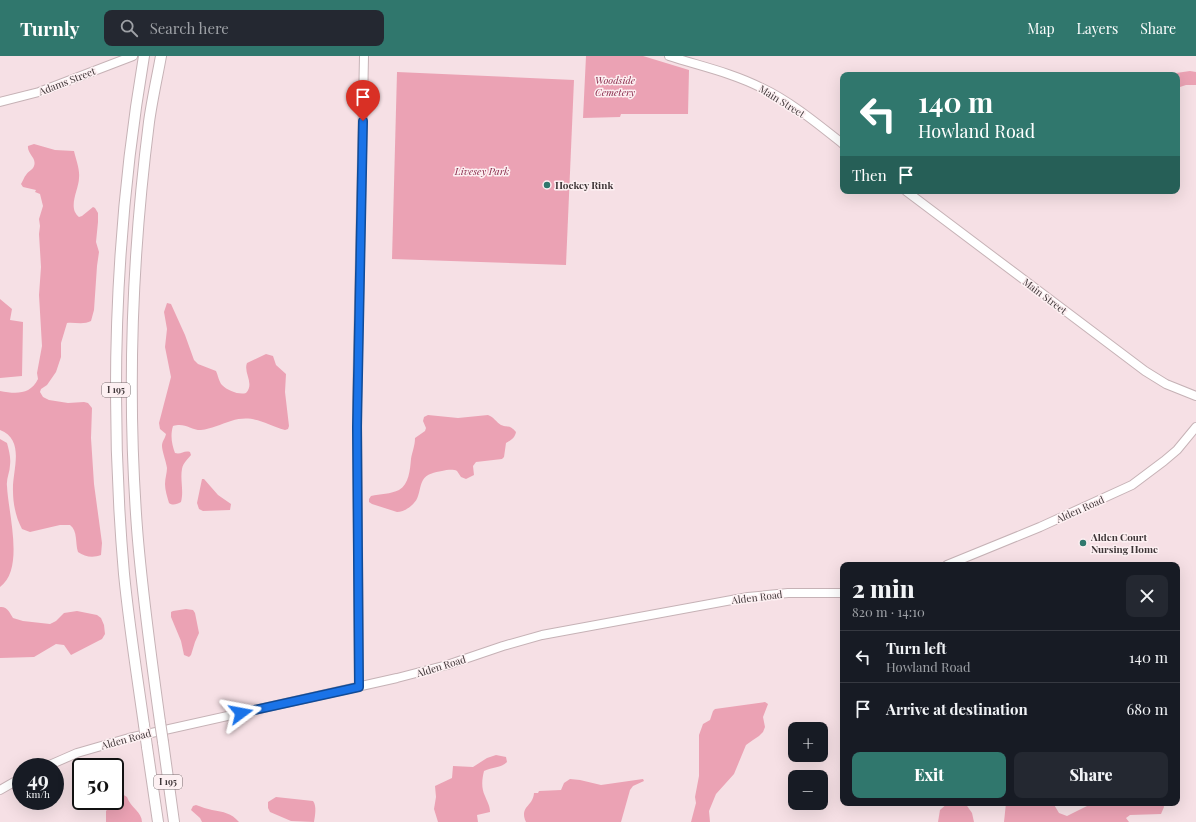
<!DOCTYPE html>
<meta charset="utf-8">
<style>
:root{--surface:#171b24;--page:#242831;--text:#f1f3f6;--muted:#9ea1a6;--line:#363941;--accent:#30776d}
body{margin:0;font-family:"Playfair Display",serif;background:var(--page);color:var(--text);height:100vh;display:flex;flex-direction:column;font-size:15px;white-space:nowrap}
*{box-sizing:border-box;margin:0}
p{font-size:13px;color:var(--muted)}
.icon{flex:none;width:22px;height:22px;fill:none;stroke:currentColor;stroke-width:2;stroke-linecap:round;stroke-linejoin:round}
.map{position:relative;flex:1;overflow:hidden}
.panel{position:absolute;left:840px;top:506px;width:340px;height:244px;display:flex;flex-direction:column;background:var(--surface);border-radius:8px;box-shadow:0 4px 16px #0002}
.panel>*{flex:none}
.guide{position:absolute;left:840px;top:16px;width:340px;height:122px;border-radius:8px;box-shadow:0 4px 16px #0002;background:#30776d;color:#fff;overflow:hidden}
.controls{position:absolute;left:788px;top:666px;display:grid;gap:8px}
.controls a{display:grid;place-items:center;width:40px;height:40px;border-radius:8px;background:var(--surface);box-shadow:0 4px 16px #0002;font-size:20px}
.speed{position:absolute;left:12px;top:702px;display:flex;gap:8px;font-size:20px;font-weight:700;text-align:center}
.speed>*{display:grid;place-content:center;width:52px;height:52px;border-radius:50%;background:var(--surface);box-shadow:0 4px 16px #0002;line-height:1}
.speed small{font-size:10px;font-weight:400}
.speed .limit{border:2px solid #111;border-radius:6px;background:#fff;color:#111}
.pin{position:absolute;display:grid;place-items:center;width:34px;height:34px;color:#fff;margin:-41px -17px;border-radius:50% 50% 50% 0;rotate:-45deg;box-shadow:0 0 4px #0007}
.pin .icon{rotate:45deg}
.me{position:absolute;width:44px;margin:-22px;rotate:77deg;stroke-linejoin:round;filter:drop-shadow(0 0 3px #0008)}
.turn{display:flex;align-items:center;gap:14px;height:84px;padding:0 12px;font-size:18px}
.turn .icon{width:52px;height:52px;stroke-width:2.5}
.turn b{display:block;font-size:28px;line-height:34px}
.then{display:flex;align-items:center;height:38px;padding:0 12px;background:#0003;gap:8px;font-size:15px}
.round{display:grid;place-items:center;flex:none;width:42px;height:42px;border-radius:8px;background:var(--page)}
.summary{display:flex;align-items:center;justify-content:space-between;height:68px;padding:0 12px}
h1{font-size:24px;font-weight:800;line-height:30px}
.action{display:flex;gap:8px;margin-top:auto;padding:8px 12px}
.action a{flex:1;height:46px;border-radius:8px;background:var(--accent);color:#fff;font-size:16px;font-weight:800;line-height:46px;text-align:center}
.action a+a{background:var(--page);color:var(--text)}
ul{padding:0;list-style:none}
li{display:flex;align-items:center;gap:12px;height:52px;padding:0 12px;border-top:1px solid var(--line)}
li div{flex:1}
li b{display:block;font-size:15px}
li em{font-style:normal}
header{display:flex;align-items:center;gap:24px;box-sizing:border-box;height:56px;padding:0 20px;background:var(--accent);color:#fff}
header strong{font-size:19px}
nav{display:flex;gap:22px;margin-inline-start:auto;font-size:14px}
.search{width:280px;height:36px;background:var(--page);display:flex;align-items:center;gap:10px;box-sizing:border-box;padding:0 14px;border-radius:8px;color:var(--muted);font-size:15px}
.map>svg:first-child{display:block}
.green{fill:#eba2b4}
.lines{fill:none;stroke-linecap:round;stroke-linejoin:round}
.secondary-casing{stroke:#c6b2b6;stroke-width:10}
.motorway-casing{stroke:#c6b2b6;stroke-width:12}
.secondary{stroke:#fff;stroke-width:8}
.motorway{stroke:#fff;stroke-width:10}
.motorway-bridge-casing{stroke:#c6b2b6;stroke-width:12;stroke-linecap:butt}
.motorway-bridge{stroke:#fff;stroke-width:10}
.route-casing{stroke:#114b97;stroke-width:10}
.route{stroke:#1a73e8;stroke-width:7}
.poi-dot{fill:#30776d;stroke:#fdf0f2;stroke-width:1.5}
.labels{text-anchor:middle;stroke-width:3;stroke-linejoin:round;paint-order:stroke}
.shield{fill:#fdf0f2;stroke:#776d6f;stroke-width:1}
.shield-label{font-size:9px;font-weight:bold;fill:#3e3537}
.park-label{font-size:10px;font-style:italic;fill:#882849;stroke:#fdf0f2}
.street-label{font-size:10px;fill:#3e3537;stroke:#fdf0f2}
.poi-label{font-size:10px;font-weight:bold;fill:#3e3537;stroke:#fdf0f2;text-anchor:start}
</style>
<header>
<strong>Turnly</strong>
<div class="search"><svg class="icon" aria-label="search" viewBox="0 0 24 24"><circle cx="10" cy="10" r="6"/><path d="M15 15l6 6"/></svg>Search here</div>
<nav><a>Map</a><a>Layers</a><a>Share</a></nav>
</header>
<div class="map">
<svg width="1196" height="766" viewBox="0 0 1196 766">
<rect width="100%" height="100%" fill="#f6e0e5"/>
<g class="green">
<path d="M586,0H643L689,14L688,58H621L620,61L583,62Z"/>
<path d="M1190,15L1196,16V29H1186L1177,32V19H1161L1169,16L1176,17Z"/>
<path d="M397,16L574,24L566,209L392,203Z"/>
<path d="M34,88L55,94L74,95C76,104 80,113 79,122C79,133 67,152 79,161L82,160L93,151L95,152L98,157V166L96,186L99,196L97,210L94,254L91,265C84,269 74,266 67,267L61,287V301L56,316L47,329L41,333L40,336L43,341L49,344L68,347L84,346L88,347L92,352L91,382L94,428L102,487L101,499C93,502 85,501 78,496C75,487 78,475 70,469H60L30,476L22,473C16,462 13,448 13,435C12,415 26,384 0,374V335C16,338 30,339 38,323L37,317L42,290L39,239L41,211L39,178L40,170L39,163L43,150L40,138L35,136L36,134L23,131L21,128C23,125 24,121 26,119C28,115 33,114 34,110C37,102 27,98 28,90Z"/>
<path d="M0,243L12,253L10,264L23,266L22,320L0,322Z"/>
<path d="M167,247L171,248L185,279L194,304L198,308L216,315C218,319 219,326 222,329C228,335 239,339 246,337C255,327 243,317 247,307L266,298L273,300L276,309L286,318L285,336L289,370L288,373L285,374C265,368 253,358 231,365C221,368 211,373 201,374C190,374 185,366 173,370C170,380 172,389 175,397C181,399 184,394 190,396L191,399C188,403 183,407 182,413C180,424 184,435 181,446C177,448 173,450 169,447C167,440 165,434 165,428C165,422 167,417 167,412C166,405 162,395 162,390C162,385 165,383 166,378L160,373L159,367L171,321L165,291L167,273L164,256Z"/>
<path d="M428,359L458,362L488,359C494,361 496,366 501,369C508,372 509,368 516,376C515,382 511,384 506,387L504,401L502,403L476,406L473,410L474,419L466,423L461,421L457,415C453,413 447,414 442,415C435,416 426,418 423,424C420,429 420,435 418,440C416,448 405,456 397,456L372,448L369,446V443L371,440C380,438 391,438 399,434C409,428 410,414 411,403C412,396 415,390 415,382L425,375L426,372L423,365L424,361Z"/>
<path d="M0,383L7,387C9,394 11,402 10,409C10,416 6,423 7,430C8,457 25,513 0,531Z"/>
<path d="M202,423H204L218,439L231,448L230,454L203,455L199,453L197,447Z"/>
<path d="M0,551C7,550 10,557 13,562L23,565L50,568L56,565L64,557L77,555L97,559L101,562L104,569L105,578L102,583L71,599L64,589L56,588L34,601L0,602Z"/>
<path d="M186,553L193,554L195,557L199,577L195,586L191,599L189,601L184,599L181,585L171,561V556L173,555Z"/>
<path d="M765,646L768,648L763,661L765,671L763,676L759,680L753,684L746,689L734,718L716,738L709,755L710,766H691L696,747L695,741L699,720V679L703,668L710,664L713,655L715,653Z"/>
<path d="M496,699L506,701L507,706C501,712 492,711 484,715C482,723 481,732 485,740C487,746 490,749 490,756L477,759L478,766H438L434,753L436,741L435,730L452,722L453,710L473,711L487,702Z"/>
<path d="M570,723L580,724L601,729L643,723L644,725L633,730L630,734L621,766H526C519,750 533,751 534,737H538L539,735L561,734L564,727Z"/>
<path d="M122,738L127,741C130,751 142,756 142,766H106V755L117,742Z"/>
<path d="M276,741L313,745C317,750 315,760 314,766L291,765L270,756L268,752V746Z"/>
<path d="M948,747H965L972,757L974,766H938L940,754Z"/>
<path d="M1006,747H1053L1059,757L1067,760L1087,750L1089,747H1163L1164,751L1161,758L1130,759L1126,762L1129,766H1004Z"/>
<path d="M196,749C202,751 207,753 212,754C224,756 231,757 239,766H202L200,762L191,754L193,750Z"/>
</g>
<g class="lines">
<g class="secondary-casing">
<g id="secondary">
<path d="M669,0C700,10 733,17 762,32C790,45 819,69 843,88"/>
<path d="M0,46L39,36L133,0"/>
<path d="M906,135L1145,315L1166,328L1196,340"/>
<path d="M947,509L1040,471L1132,429L1164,405L1177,394L1196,371"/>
<path d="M359,631L357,346L364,0"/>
<path d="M45,711L77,697L129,682L397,622L447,609L503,590L542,579L748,541L788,537H843"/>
<path d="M0,734L21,722"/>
</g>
</g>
<g class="motorway-casing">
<g id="motorway">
<path d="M160,666C151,601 142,537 137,472C127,338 132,199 149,66C152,44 157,22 161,0"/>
<path d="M144,669C137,619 129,569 124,518C109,346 115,171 144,0"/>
<path d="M163,686L174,766"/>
<path d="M147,691L158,766"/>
</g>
</g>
<use href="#secondary" class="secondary"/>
<use href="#motorway" class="motorway"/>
<g class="motorway-bridge-casing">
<g id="motorway-bridge">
<path d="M160,666L163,686"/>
<path d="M144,669L147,691"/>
</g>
</g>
<use href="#motorway-bridge" class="motorway-bridge"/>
</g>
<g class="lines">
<g class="route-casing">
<path id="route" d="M241,657L359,631L357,371L363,65"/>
</g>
<use href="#route" class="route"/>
</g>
<g class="poi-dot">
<circle cx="547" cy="129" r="4"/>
<circle cx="1083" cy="487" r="4"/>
</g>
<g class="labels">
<g class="shield">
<rect x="102" y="327" width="28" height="14" rx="3"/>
<rect x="154" y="719" width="28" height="14" rx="3"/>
</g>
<g class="shield-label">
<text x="116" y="337">I 195</text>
<text x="168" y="729">I 195</text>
</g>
<g class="park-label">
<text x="615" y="28">Woodside<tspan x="615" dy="12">Cemetery</tspan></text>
<text x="482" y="119">Livesey Park</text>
</g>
<g class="street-label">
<text transform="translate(67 25) rotate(-21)" y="4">Adams Street</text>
<text transform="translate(782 45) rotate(32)" y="4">Main Street</text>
<text transform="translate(1045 240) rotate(37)" y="4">Main Street</text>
<text transform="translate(1080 453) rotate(-24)" y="4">Alden Road</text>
<text transform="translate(757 541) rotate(-7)" y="4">Alden Road</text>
<text transform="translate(441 610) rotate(-17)" y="4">Alden Road</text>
<text transform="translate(126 683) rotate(-15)" y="4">Alden Road</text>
</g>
<g class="poi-label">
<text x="555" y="133">Hockey Rink</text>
<text x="1091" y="485">Alden Court<tspan x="1091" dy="12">Nursing Home</tspan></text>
</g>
</g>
</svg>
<div class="controls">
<a>+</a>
<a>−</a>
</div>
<div class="speed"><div>49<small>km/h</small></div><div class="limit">50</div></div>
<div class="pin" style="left:363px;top:65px;background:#d93025"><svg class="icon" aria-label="arrive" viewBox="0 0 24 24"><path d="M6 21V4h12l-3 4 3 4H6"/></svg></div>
<svg class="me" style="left:241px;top:657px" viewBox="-20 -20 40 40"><path d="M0-17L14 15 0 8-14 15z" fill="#1a73e8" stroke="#fff" stroke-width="4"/></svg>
<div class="guide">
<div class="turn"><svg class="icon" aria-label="left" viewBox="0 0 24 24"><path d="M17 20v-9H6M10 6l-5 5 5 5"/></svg><div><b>140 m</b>Howland Road</div></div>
<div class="then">Then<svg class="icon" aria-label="arrive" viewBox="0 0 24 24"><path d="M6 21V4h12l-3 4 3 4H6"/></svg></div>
</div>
<section class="panel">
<div class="summary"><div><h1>2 min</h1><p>820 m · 14:10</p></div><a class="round"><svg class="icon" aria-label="close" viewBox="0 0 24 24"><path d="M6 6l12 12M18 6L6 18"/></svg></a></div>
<ul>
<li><svg class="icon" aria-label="left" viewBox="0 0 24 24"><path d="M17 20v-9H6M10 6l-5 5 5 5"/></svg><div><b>Turn left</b><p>Howland Road</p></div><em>140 m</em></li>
<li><svg class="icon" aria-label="arrive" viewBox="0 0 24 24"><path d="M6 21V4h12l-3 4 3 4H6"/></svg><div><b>Arrive at destination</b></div><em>680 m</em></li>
</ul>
<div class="action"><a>Exit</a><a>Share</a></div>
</section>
</div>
